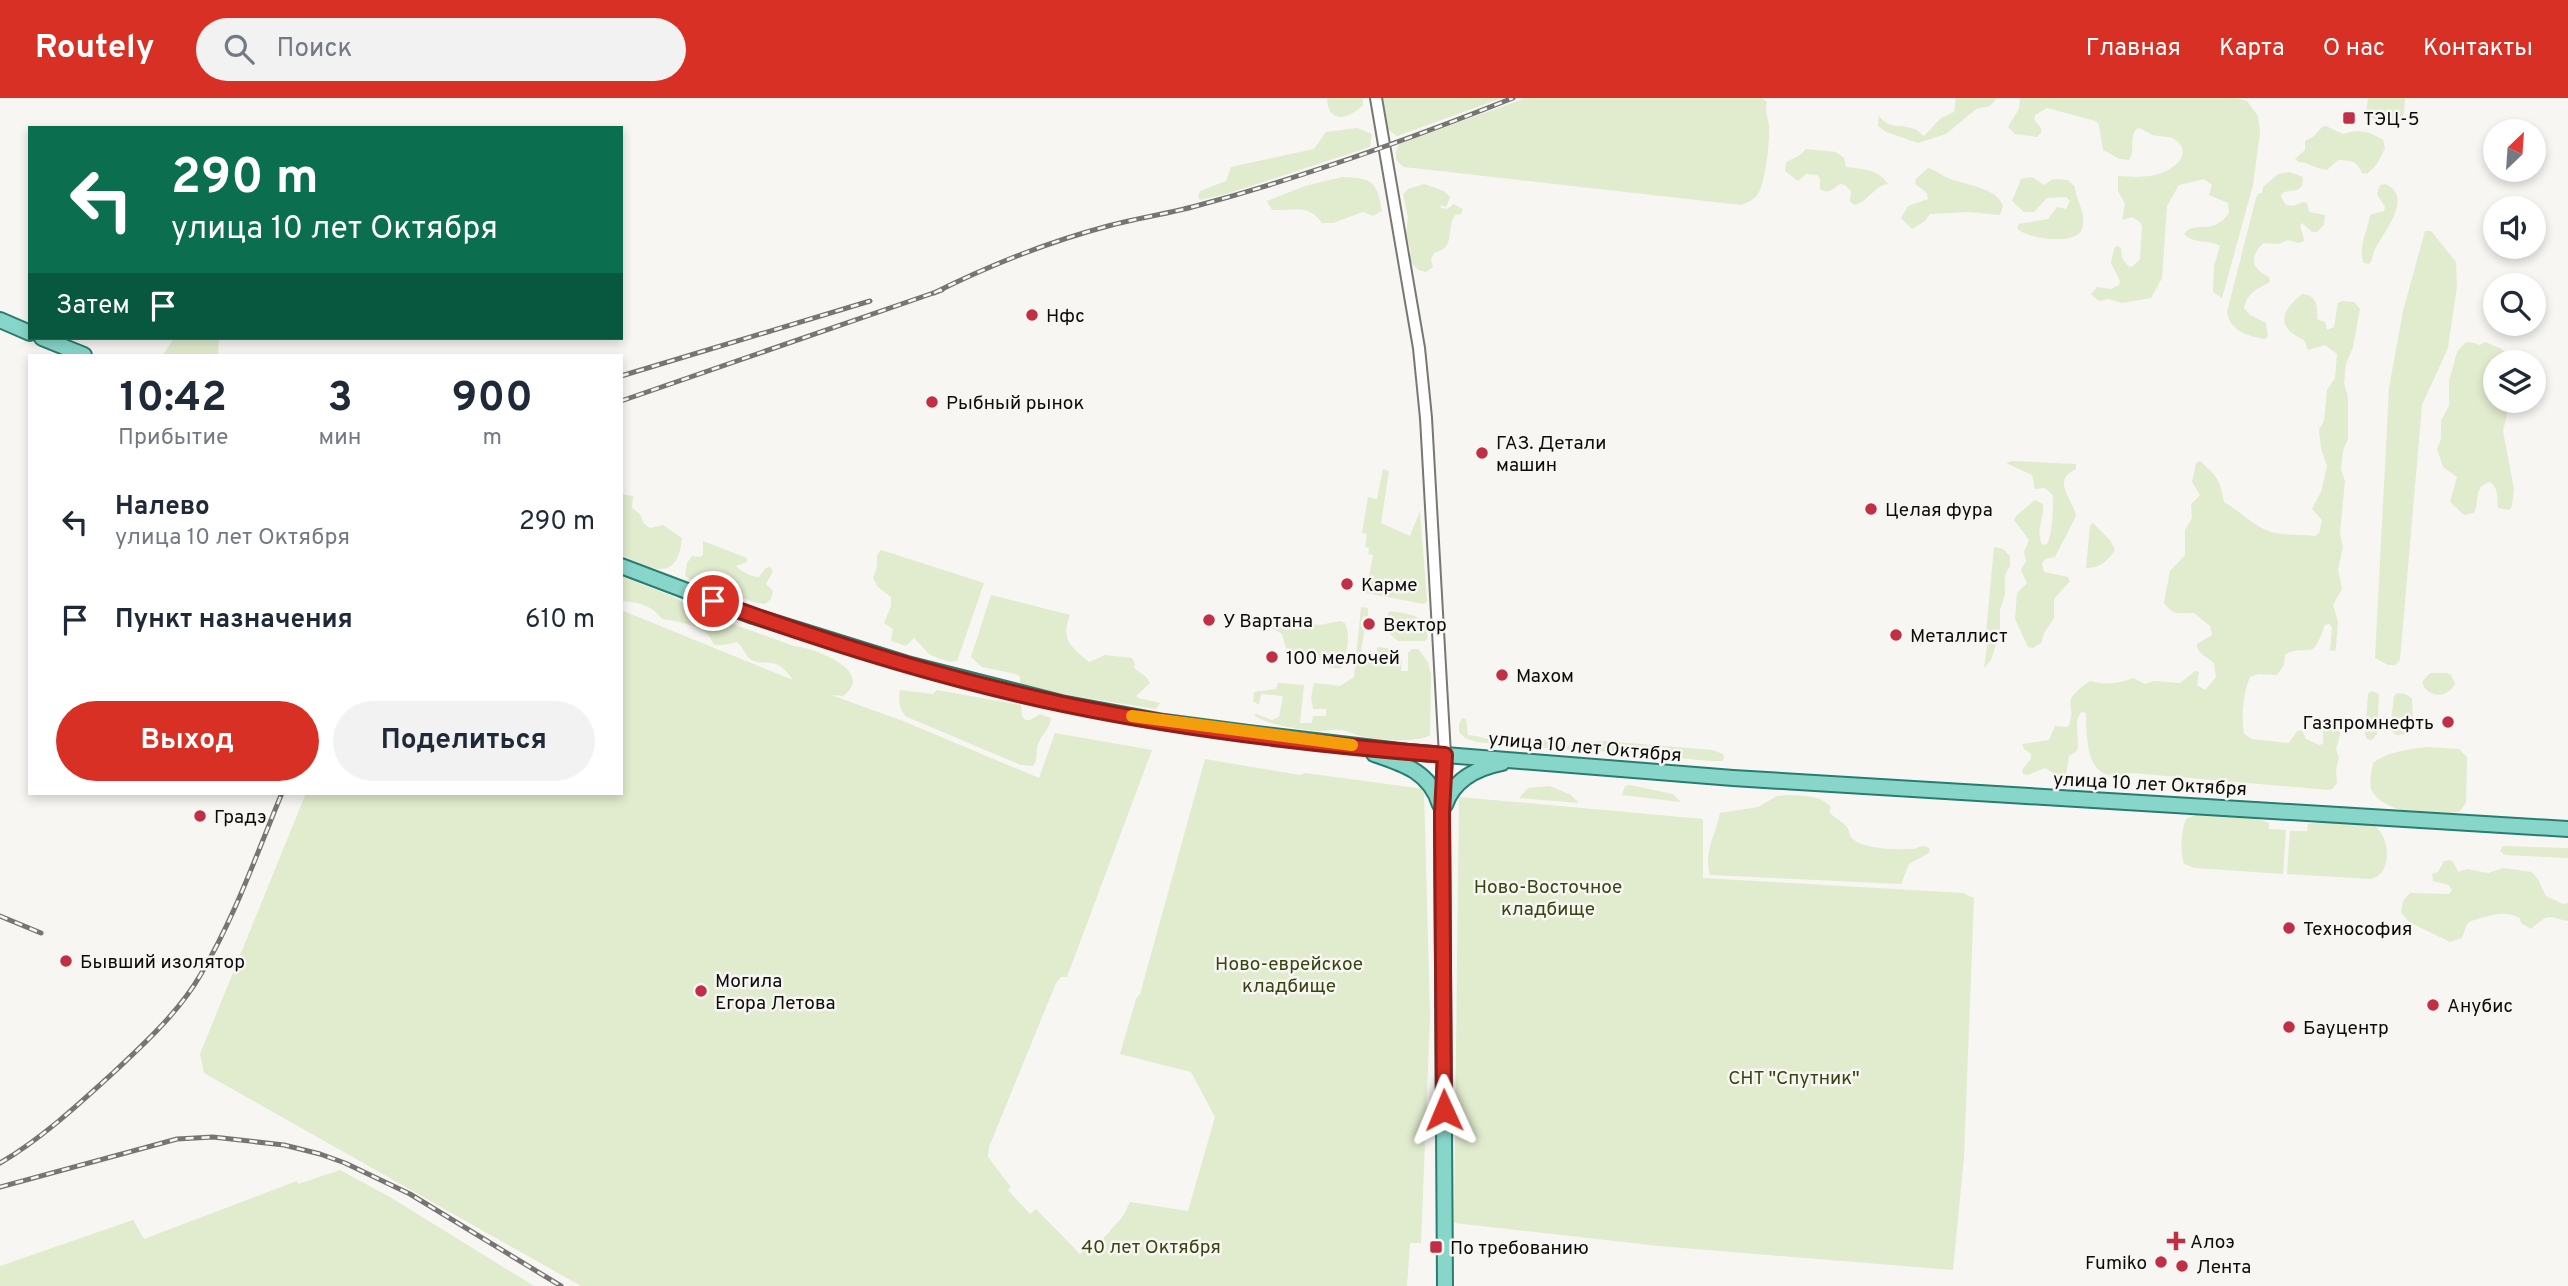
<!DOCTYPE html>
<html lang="ru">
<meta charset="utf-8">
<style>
:root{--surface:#fff;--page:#f2f2f3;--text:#1f2937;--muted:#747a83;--accent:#d93025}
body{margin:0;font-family:Overpass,sans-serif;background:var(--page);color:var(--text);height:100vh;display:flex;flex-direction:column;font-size:26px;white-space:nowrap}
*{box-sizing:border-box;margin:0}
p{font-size:23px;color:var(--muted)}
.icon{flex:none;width:38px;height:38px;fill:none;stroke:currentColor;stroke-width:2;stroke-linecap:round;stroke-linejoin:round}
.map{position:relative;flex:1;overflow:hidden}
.sheet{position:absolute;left:28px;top:256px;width:595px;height:441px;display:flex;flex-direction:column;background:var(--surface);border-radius:0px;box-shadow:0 4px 10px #0003}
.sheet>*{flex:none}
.hud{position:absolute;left:28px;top:28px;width:595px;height:214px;border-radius:0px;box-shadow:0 4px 10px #0003;background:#0b6e4f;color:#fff;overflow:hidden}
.needle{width:46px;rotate:25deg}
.controls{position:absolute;left:2483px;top:21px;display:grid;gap:14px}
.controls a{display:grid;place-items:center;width:63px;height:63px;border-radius:50%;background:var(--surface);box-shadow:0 4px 10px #0003;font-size:35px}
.pin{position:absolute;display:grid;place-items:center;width:60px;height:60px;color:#fff;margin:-30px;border:4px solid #fff;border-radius:50%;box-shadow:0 2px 7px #0007}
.me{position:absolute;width:77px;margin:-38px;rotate:359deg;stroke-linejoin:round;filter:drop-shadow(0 0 5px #0008)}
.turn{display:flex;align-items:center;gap:24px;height:147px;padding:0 28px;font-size:32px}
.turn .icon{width:91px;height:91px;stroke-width:2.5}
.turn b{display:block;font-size:49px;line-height:60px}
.then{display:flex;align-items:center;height:66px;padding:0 28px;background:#0003;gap:14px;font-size:26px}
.eta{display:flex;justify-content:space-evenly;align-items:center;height:119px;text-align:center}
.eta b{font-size:42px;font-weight:700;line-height:49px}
.action{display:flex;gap:14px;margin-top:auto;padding:14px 28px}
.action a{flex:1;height:80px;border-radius:42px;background:var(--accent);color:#fff;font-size:28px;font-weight:700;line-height:80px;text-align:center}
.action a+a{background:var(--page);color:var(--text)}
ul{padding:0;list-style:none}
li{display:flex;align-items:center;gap:21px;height:98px;padding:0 28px}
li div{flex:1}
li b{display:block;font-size:26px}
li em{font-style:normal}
header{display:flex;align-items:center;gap:42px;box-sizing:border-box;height:98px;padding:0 35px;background:var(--accent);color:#fff}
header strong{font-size:33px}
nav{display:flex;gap:38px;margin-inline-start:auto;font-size:24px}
.search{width:490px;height:63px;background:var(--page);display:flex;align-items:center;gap:18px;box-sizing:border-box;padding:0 24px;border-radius:38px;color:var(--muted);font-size:26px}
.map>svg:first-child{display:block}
.green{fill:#e1ebce}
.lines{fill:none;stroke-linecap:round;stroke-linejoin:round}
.tertiary-casing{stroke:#797774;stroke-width:14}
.primary-casing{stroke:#297d70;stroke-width:18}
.tertiary{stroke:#fff;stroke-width:10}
.primary{stroke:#88d6ca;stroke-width:14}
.rail-casing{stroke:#767573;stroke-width:5}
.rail{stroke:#f7f6f2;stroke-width:2.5;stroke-dasharray:8;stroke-linecap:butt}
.route-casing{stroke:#8d1f18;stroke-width:18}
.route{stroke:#d93025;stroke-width:12}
.slow{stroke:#f59e0b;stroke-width:12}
.poi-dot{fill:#c02f45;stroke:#f7f6f2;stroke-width:2.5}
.labels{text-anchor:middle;stroke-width:5;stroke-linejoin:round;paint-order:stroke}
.poi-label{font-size:19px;fill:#0c0c0a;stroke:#f7f6f2;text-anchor:start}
.street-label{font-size:19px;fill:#0c0c0a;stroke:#f7f6f2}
.park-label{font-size:19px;fill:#384511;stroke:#f7f6f2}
</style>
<header>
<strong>Routely</strong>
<div class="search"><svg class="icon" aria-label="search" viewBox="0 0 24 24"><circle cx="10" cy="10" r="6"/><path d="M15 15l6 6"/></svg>Поиск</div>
<nav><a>Главная</a><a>Карта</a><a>О нас</a><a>Контакты</a></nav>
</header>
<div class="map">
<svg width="2568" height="1188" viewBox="0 0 2568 1188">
<rect width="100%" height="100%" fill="#f7f6f2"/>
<g class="green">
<path d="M1327,0H1363V7C1349,21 1328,27 1327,0Z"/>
<path d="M1383,0H1502L1397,38L1387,31Z"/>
<path d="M1526,0H1762L1767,4C1765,13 1767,18 1769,27C1770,41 1766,81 1759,94C1755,102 1748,104 1741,107L1404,69C1394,62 1394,57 1399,46Z"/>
<path d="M1956,0H1997L1990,8L1976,11L1946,36L1918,45L1886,34L1878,28L1879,18C1891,33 1900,25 1914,31C1918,32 1921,36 1924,38L1941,20L1954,14Z"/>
<path d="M2020,0H2236L2247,3L2258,18L2260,35L2253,87L2222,200L2213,194L2214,168L2220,148C2210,141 2195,147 2184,136C2196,121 2212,139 2229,115L2228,105L2209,97L2212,87L2204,81L2179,87L2167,108L2162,180L2151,200L2122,205L2108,201L2099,203L2091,196L2097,189L2111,191L2119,187L2120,183L2111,165L2114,151L2117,148L2121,150L2122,160L2128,168L2132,169L2140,161L2142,129L2140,124L2132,119L2122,122L2125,106L2118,93V78C2131,79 2145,80 2158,76C2171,73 2191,59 2179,45C2171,36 2163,40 2153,37C2148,35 2143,31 2138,30C2128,37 2136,52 2129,62L2120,61L2103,52L2099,27L2096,23L2047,10L2035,17L2034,21L2041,30V35L2037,39L2015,36L2008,29L2019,11Z"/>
<path d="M2368,0H2405L2404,15L2398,28L2393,30L2366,17Z"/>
<path d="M2326,28L2343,36C2358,31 2369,33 2383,42L2385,50L2377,66L2367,76L2362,75C2357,62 2351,63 2338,62L2327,72C2315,71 2309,64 2298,64L2295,61L2305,52V43L2313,39L2322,29Z"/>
<path d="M1357,30L1372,36L1370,49L1226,96L1200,102L1198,98L1200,93L1226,83L1231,69L1314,51L1326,34Z"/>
<path d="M1806,51L1836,54L1844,60L1846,69C1862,71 1878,71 1888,86C1873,88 1869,104 1854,107L1850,103L1851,93L1845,87L1840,86C1833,91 1828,97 1820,91V80L1817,77L1806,76L1798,83L1785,73L1786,64L1800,57Z"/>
<path d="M1928,70C1937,72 1940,77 1948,80C1964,87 1997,89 2003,108L2000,117L1968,114L1930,116L1925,123L1912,131L1901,120L1908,108L1928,101L1927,95L1915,86L1916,81Z"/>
<path d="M2289,74L2303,79L2302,88L2297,92L2284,94L2281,97C2284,110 2293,110 2302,104L2307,105L2309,114L2325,117L2324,127L2317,134H2312L2302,125L2300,128L2304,141L2303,144L2298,145L2288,142L2278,146L2263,145C2249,160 2251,170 2269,179L2270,184C2257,191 2247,195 2244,210L2250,217L2266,225L2268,238L2265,241C2247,238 2230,233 2227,214L2256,100L2258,96L2262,95L2263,89L2278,76Z"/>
<path d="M1342,79C1372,80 1377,83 1382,113L1373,118L1363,114L1333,125H1322C1308,105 1293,113 1272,112L1267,103L1305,88Z"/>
<path d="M2032,79L2044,87L2053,81L2068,82L2075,89C2076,105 2087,113 2082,131C2077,148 2025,141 2017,130L2019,126L2048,121L2057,109L2066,111L2070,103L2066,99L2047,100L2034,114H2024L2012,103L2021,81Z"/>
<path d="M1424,86L1444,93L1450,99L1446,109L1441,107V110L1447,111L1454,106L1463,111L1461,116L1455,117C1445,133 1457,149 1434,155L1431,162L1433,169L1426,174L1418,172L1409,162L1411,154L1406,136L1408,120L1403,96L1408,91Z"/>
<path d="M2385,86C2415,98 2383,135 2375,151C2372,157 2373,161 2369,166L2364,165C2357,150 2368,133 2370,117L2384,113L2385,109L2377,96L2380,87Z"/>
<path d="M2425,133H2431L2456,164L2457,188L2448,250L2422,307L2400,562L2395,567H2388L2375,560L2389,290L2403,213Z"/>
<path d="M2302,196C2317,197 2318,208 2317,221L2325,224L2327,232L2334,229L2338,205L2342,203L2354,204L2360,211L2353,249L2346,266L2344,285L2348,299V340L2343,353L2341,371L2345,383L2340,435L2343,449L2338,472L2342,491L2333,507L2338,524L2336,549L2335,553L2330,552L2332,530L2329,526L2325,527C2322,533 2319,546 2314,550C2308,555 2295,549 2285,557L2284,567L2277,577L2259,576L2250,579C2243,596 2241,618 2244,636L2252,641L2289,645L2297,633L2302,632L2306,641L2319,647L2323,646V632L2335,624L2339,627L2340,637L2336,651L2339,659L2336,672L2337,685L2332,691L2328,692L2132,675C2086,689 2087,647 2086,615L2081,614L2077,622L2078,650L2076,654L2069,658L2066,676L2057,677L2045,670L2028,677L2023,676L2022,672L2031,661V656L2024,651L2022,646L2049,642L2055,628L2068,629C2079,604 2056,607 2090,583C2104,587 2120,586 2133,580L2145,586L2154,583L2180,585L2195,573L2199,574L2197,587L2205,592L2216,579L2214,566C2208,558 2197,557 2197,546L2212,537L2210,528L2194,515C2179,514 2176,520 2164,505L2170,473L2185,457V432L2192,420L2191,406L2200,397L2192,384L2196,365L2200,363C2217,378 2220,382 2224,404C2240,413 2253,428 2271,434C2284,438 2301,436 2315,438L2319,435L2322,422L2312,411L2321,394L2327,368L2321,350L2319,332L2324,323L2327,292L2335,280L2337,256L2325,247L2308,252L2304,242C2276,229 2280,214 2302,196Z"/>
<path d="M174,240H219L218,257H163Z"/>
<path d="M2470,244L2480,247L2485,244L2502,251L2511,263L2496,264V303H2510L2503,333L2514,391L2512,408L2509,412L2498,410C2497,400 2499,390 2490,384C2473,388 2480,403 2474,415L2464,417L2450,404L2457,379L2443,369L2437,351L2441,341V323L2449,308V283L2457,254L2465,245Z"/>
<path d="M2012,363L2076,366V371C2051,383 2072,399 2076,418L2055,459L2045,461L2042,465L2044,474L2068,479L2070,483L2054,501V520L2044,535L2041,545L2033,550L2028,549L2015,521L2017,495L2027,485L2021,472L2026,463L2024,454L2029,442L2014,422L2016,418L2035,402L2043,406C2045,420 2035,431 2042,447L2047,446C2053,435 2053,410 2053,397L2045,390L2035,391L2032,377L2006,365Z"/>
<path d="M1383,371L1389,373L1381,425L1410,438L1420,413L1427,503L1424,506L1366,495L1373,457L1368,456L1369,450L1365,449L1367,436L1362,435L1368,399L1377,401Z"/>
<path d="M621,396L633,398L632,410L640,416L644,426L650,430L663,427L682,440C677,487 651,470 621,457Z"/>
<path d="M2093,425L2110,442L2115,452C2107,463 2101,470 2086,470L2090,428Z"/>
<path d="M703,443L747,460V464L736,468C742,474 751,479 759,479L766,470L770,469L773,473L766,486L773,493L771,501L765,506L757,505L688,480L685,478L687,465L692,458L700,459L703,457Z"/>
<path d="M1994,449L2003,451L2010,458V468L2005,477V497L2000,511V533L1991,562L1984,570L1988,542L1986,535Z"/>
<path d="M881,452L984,485L957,563L949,564L930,557L914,540L906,548L891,543L893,531L884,525L891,508V499L878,489L873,480L877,469V457Z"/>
<path d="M621,478L674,499L694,512L794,548C814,550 877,573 843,598L831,597L903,623L1039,680L1055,635L1152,652L1067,879H1061L1056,885L989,1049L988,1059L1011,1089L1008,1092L1030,1116L1036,1111L1080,1156L1085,1151L1090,1156L1123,1118L1130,1104L1188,1113L1215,1019L1191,974L1120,956L1136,901L1140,896L1205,661L1300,677L1305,675L1424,691L1430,918L1421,1145H1410L1407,1188H581L204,975L200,956L306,695H621V512L793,582C788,575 781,566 772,565C763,564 758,566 750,561C744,556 743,548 737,544C702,553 721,542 700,531C688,525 675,523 662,521C650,506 640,505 621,503Z"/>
<path d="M991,497L1070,517C1060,542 1071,549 1089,564L1105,557L1132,560L1135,566L1134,570L1146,579L1150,585L1136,598L1138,600L1160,605L1156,611L1067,597L1020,587V579L1016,576L982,569L971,559Z"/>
<path d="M1361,509L1368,510V518L1363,519L1364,536L1360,560L1376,566L1377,549L1395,551L1402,563L1401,573H1408V555L1412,551H1418L1428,564L1431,577L1430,637C1418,646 1369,642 1354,636C1349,634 1345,632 1339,632C1333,631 1328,633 1322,633C1309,633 1261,626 1254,617L1256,616L1272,622L1279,619L1283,598L1261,596L1259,607L1253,603L1254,594L1276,591L1278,585L1304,587L1300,625H1312L1313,618H1326V611H1313L1311,600L1314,585L1340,588L1354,579Z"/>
<path d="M1391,513C1411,517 1424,515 1428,539L1425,543H1398L1390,536L1388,515Z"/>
<path d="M1274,521L1320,527L1340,523L1345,525C1351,538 1347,558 1341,570C1325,571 1323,565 1315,554L1303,555L1286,550L1282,536L1270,529L1269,522Z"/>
<path d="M2430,575H2447L2451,577L2455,586C2447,601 2427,600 2422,584Z"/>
<path d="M900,592L933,596L937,592L1021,607L1022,618L1025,622H1030L1040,616L1051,620C1050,630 1042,636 1038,646C1035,654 1039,661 1033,668L1021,667L907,619C899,613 898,601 900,592Z"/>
<path d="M2372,593L2379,596L2377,636L2372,642L2367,641L2365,637L2368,596Z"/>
<path d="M2397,595L2405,596L2412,600L2413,627L2408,636L2396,637L2390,632L2394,598Z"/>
<path d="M1462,620L1466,621L1468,637C1480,638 1495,644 1507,643C1526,641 1555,640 1573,649L1567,652L1477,644L1465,640L1459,634V627Z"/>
<path d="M1605,643L1712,652L1723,656L1724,660L1722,663H1711L1589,652L1587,648L1593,644Z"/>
<path d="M2427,649L2459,651L2467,659L2466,705L2460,713C2438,720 2384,716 2372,693C2368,685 2372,673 2373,665C2388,653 2408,652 2427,649Z"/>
<path d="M1630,687L1673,696L1681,704L1622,697L1625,688Z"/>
<path d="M1550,688L1571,697L1579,705L1519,700L1528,690Z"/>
<path d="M1789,697C1803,698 1821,697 1831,709L1829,714C1834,720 1842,723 1847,729C1849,732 1849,736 1851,739C1860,751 1896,752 1910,751C1920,751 1921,744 1930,751L1929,755L1909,766L1901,786L1710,777C1703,754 1716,737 1720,715L1758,709L1777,698Z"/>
<path d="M1459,699L1703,721V780L1963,795L1974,800L1964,1059L1953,1172L1659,1148L1454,1125Z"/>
<path d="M2200,715L2252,719L2269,725V731L2286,732L2283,776L2195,770L2184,766C2180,754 2181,733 2186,721Z"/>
<path d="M2323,724L2373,727C2390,736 2394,776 2371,781L2287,776L2290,733H2307L2308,726Z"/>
<path d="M2503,748L2568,750V760L2505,757L2500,753Z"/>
<path d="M2450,762L2454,765L2458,774L2467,771L2488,775L2504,770L2532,774L2539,783L2546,798L2563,806L2568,805V823C2544,818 2549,816 2531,831L2521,825L2520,820C2503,811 2489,818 2471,823L2467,826L2462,840L2450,844L2409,824L2401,814L2403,803L2410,795L2449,796L2452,792L2449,787L2433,783L2432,776L2438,774L2444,763Z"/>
<path d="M340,1072L390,1099L534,1188H0V1168L133,1122L144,1141L297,1083L298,1086Z"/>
</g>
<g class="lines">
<g class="tertiary-casing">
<path id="tertiary" d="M1376,0L1419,250L1426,320L1445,657"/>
</g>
<g class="primary-casing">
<g id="primary">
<path d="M0,222L30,235"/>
<path d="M42,240L84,257"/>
<path d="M621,468L753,518L911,567L1061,605L1164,624L1248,635L1408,654L1733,680L2568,731"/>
<path d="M1374,656C1404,666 1430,674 1440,707"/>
<path d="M1445,657L1442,715L1445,1188"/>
<path d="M1445,707C1454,681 1477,670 1502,665"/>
</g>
</g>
<use href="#tertiary" class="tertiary"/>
<use href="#primary" class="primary"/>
<g class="rail-casing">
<g id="rail">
<path d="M934,195C990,167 1048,144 1108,128C1137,120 1167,116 1196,108C1304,79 1410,41 1513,0"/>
<path d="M621,278L870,203"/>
<path d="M621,303L942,192"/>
<path d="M0,818L41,835"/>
<path d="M0,1065C41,1041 78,1007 113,975C145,945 179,914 201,876C235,819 257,755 282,695"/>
<path d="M0,1089L177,1041L213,1039L284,1047L320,1056L345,1065L410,1096L561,1188"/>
</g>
</g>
<use href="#rail" class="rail"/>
</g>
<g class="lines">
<g class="route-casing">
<path id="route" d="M713,503C825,544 945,581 1063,606C1187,632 1318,647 1445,657L1442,715L1444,1012"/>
</g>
<use href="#route" class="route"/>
<path class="slow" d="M1132,618L1352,647"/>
</g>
<g class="poi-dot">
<rect x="2342" y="13" width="14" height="14" rx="3.5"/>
<circle cx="1032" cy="217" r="7"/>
<circle cx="932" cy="304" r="7"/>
<circle cx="1482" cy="355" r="7"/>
<circle cx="1871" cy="411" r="7"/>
<circle cx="1347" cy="486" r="7"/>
<circle cx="1209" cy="522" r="7"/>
<circle cx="1369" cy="526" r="7"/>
<circle cx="1896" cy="537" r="7"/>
<circle cx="1272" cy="559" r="7"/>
<circle cx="1502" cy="577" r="7"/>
<circle cx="2448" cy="624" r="7"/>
<circle cx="200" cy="718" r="7"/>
<circle cx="2289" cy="830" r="7"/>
<circle cx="66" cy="863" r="7"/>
<circle cx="701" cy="893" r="7"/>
<circle cx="2433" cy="907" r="7"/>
<circle cx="2289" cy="929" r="7"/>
<path d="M2172.5 1132.5h7v7h7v7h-7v7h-7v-7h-7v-7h7z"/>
<rect x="1429" y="1142" width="14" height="14" rx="3.5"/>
<circle cx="2161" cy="1164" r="7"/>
<circle cx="2182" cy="1168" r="7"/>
</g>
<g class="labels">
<g class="poi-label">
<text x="2363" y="27">ТЭЦ-5</text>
<text x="1046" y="224">Нфс</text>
<text x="946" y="311">Рыбный рынок</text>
<text x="1496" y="351">ГАЗ. Детали<tspan x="1496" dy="22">машин</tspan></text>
<text x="1885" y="418">Целая фура</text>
<text x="1361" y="493">Карме</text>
<text x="1223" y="529">У Вартана</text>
<text x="1383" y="533">Вектор</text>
<text x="1910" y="544">Металлист</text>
<text x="1286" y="566">100 мелочей</text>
<text x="1516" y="584">Махом</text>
<text x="2434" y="631" text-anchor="end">Газпромнефть</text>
<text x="214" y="725">Градэ</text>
<text x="2303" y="837">Технософия</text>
<text x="80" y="870">Бывший изолятор</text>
<text x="715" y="889">Могила<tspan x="715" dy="22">Егора Летова</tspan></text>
<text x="2447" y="914">Анубис</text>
<text x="2303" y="936">Бауцентр</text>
<text x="2190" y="1150">Алоэ</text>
<text x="1450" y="1156">По требованию</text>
<text x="2147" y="1171" text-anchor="end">Fumiko</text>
<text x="2196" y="1175">Лента</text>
</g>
<g class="street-label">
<text transform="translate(1585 648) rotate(5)" y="7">улица 10 лет Октября</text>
<text transform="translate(2150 685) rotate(3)" y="7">улица 10 лет Октября</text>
</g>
<g class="park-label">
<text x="1548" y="795">Ново-Восточное<tspan x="1548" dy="22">кладбище</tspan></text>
<text x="1289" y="872">Ново-еврейское<tspan x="1289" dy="22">кладбище</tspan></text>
<text x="1794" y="986">СНТ "Спутник"</text>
<text x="1151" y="1155">40 лет Октября</text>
</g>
</g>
</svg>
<div class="controls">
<a><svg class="needle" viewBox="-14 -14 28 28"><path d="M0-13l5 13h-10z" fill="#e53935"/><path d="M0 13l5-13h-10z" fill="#747a83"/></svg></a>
<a><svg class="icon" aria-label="sound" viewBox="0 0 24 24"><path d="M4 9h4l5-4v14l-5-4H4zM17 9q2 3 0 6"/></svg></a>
<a><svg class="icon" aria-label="search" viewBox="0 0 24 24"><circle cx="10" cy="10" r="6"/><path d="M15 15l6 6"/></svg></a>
<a><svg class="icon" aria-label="layers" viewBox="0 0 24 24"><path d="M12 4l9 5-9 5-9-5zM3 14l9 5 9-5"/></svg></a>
</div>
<div class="pin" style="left:713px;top:503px;background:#d93025"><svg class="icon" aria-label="arrive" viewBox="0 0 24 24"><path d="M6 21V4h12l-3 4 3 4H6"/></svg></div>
<svg class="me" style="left:1444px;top:1012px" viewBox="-20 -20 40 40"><path d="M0-17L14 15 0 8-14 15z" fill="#d93025" stroke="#fff" stroke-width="4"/></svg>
<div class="hud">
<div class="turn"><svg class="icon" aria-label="left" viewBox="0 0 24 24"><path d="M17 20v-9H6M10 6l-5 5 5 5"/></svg><div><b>290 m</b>улица 10 лет Октября</div></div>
<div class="then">Затем<svg class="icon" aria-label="arrive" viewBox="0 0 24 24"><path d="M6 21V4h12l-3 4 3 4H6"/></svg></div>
</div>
<section class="sheet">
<div class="eta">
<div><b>10:42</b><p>Прибытие</p></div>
<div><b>3</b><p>мин</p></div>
<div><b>900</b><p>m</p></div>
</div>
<ul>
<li><svg class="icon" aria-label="left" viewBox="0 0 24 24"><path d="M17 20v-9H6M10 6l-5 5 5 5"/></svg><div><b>Налево</b><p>улица 10 лет Октября</p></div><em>290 m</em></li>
<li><svg class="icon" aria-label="arrive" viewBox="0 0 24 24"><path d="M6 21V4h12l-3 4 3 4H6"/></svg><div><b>Пункт назначения</b></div><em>610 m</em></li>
</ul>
<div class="action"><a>Выход</a><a>Поделиться</a></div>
</section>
</div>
